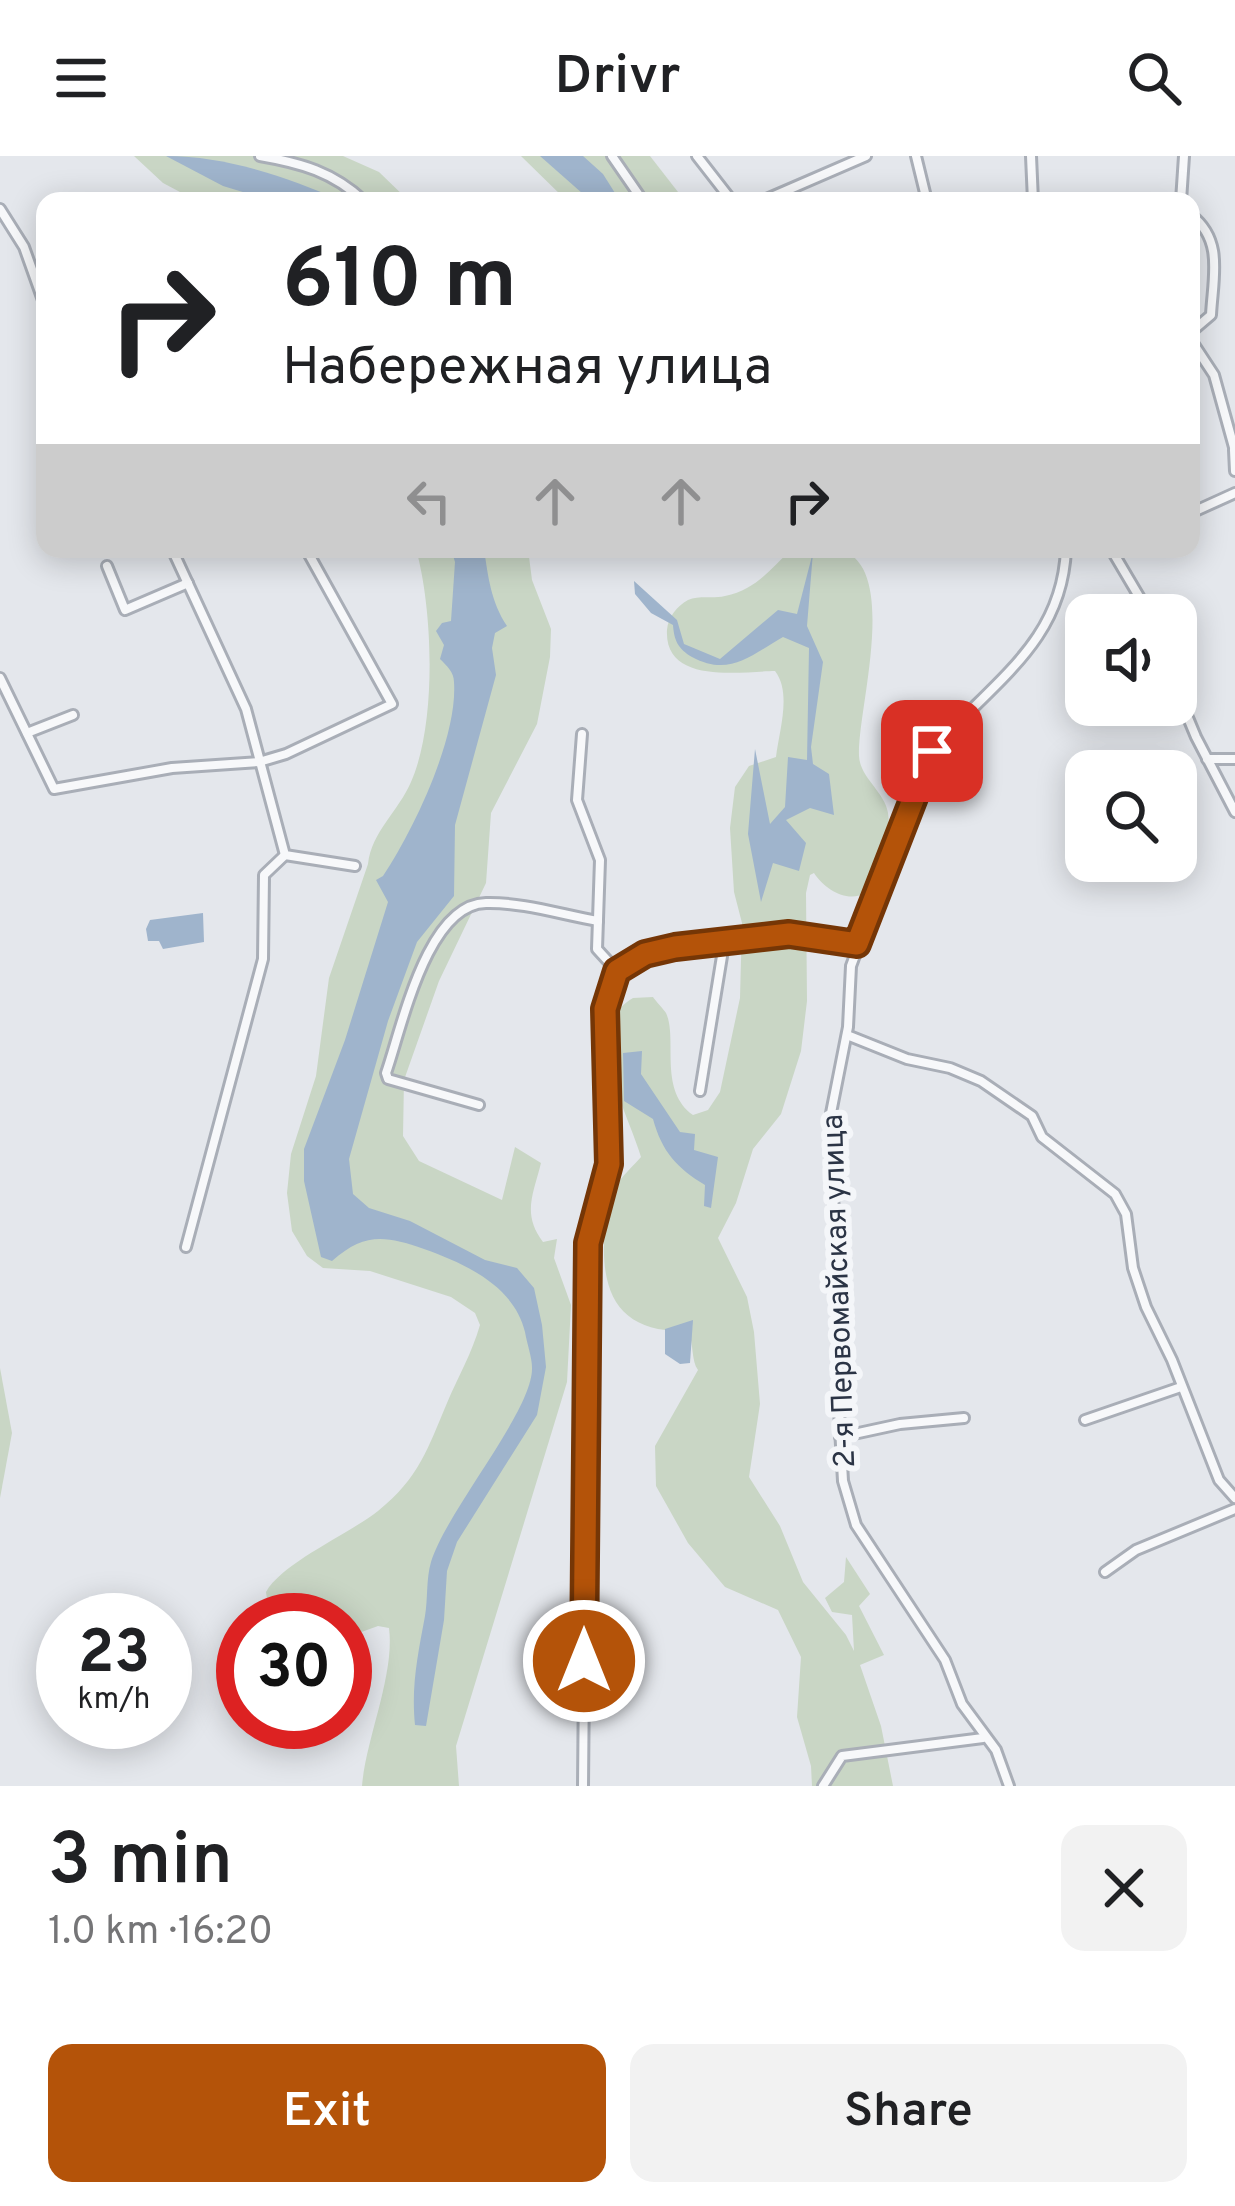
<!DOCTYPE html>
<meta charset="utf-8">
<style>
:root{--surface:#fff;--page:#f2f2f2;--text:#202124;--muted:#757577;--accent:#b45309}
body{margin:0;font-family:Overpass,sans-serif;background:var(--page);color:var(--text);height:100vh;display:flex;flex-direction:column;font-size:45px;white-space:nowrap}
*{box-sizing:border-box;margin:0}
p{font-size:39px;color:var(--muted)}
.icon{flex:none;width:66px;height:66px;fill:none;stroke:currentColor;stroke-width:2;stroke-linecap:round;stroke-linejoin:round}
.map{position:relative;height:1630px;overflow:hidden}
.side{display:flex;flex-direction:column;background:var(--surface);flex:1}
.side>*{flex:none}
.top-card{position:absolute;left:36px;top:36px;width:1164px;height:366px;border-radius:24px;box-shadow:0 6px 30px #0003;background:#fff;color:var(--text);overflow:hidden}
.tools{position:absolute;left:1065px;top:438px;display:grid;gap:24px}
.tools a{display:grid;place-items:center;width:132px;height:132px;border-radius:24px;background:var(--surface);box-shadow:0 6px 30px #0003;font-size:60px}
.speed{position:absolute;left:36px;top:1437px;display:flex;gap:24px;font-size:60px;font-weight:700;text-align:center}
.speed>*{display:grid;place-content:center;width:156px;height:156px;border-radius:50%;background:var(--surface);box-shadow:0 6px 30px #0003;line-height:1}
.speed small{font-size:30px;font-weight:400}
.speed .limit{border:18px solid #d22;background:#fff;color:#111}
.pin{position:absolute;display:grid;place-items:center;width:102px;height:102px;color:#fff;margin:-51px;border-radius:24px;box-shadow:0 6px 18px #0006}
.me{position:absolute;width:132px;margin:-66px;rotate:0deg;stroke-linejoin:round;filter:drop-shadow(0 0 9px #0008)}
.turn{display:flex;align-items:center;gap:42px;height:252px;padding:0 48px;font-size:54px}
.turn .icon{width:156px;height:156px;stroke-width:2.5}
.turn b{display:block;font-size:84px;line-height:102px}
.lanes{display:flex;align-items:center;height:114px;padding:0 48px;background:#0003;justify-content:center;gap:60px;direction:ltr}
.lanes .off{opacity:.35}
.round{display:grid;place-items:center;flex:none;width:126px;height:126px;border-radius:24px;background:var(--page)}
.overview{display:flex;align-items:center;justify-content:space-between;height:204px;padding:0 48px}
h1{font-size:72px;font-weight:600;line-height:90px}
.action{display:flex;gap:24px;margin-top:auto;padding:24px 48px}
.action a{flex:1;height:138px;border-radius:24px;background:var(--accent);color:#fff;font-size:48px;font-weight:600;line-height:138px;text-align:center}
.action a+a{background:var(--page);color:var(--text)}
header{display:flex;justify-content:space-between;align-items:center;height:156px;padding:0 48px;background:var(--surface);font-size:54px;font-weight:600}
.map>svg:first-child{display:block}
.green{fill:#c9d6c5}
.water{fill:#9fb4cc}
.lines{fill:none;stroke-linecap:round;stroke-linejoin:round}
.minor-casing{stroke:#a9aeb7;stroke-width:14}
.minor{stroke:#f7f8fa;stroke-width:8}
.route-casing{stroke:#753606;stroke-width:30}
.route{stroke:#b45309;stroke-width:21}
.labels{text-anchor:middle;stroke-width:12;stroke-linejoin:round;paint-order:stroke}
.street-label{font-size:30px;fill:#2b3445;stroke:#f4f6f9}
</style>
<header><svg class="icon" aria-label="menu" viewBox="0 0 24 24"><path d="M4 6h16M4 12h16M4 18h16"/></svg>Drivr<svg class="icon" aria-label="search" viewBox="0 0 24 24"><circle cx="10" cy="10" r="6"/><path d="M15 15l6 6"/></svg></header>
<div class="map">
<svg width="1235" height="1630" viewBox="0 0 1235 1630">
<rect width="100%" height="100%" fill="#e4e7ec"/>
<g class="green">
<path d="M134,0H343L379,16L409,45H197L163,27Z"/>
<path d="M521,0H650L685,45H567Z"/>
<path d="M416,393H528L532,424L551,473L550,501L537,568L491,657L486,727L439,825L404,924L403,980L419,1005L502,1044L515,991L541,1007C533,1039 522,1058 543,1086L557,1083L554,1102L571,1149L567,1226L456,1590L459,1630H362C366,1582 395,1519 389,1472L378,1470L345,1482V1464H270L266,1436C282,1407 347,1379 378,1355C419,1322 428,1292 447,1247C458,1221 472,1197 480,1169L475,1157L451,1141L370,1115L323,1112L307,1100L292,1075L287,1037L291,998L316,920L329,822L368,708C372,675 398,656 411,626C437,567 433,454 416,393Z"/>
<path d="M792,393C806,393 825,390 838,393C902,408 857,554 859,600C860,622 885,636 888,657C891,676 883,684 879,700C877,706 879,713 877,719C865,755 829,740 814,717L810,719L806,737L807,845L801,895L781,958L753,993L736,1047L718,1082L747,1141L754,1176L760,1248L749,1321L780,1370L803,1426L846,1479L854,1495L852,1459L832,1456L825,1442L844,1426L846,1401L870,1438L859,1450L884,1499L860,1509L881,1570L893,1630H812L811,1610L797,1561L801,1501L778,1454L725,1431L688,1387L656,1330L655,1290L698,1214C691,1205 694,1187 688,1175C626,1177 602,1146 604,1086C605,1067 605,1047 616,1030C622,1020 633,1010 641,1001C629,959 579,873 633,842L653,841C654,843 665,855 666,857C678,883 658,934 693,959L708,954L720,936L740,842L742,767L734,736L730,672L735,631L749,610L776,601C779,575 792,537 775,515C744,515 664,530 667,474C668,461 677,450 688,444C699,439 713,443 725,440C757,433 769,414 792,393Z"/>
<path d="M0,1212L12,1277L0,1342Z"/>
</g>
<g class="water">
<path d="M166,0C226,0 287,21 342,45H273L223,30Z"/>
<path d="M540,0H583L603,18L620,45H591Z"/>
<path d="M451,393H484C488,420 491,446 507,470L495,477L492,492L496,519L455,669L454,740L417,786L388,865L349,1003L353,1038L369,1052L410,1065L485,1104L517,1112L534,1132L542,1169L546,1211L537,1259L457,1386L447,1415L444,1464L426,1570L415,1569C411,1530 418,1498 425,1460C428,1443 426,1423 431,1406C447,1354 533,1255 532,1212C532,1201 527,1188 525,1176C514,1130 466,1108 424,1093C384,1079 364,1077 332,1105L321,1101L304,1025V993L345,884L388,746L376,724L383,720C413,675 458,582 454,526C454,516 447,510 440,503L444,489L436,475L442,467L451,465L455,406Z"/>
<path d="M813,396L807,470L823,506L811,591L813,608L829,618L834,659L810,652L786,664L806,687L799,715L773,707L761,746L748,678L755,593L770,668L785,651L788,601L807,604L809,492L783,481C750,500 729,521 692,501C678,493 674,484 673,469L651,457L635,438L634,425L677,464L684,488L720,503L778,454L797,458Z"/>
<path d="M203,757L204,786L163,793L159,785H148L146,773L150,764Z"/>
<path d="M642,895L641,918L680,976L695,978L694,994L718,1001L711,1052L704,1050L705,1029C677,1012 662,996 653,963L624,945L623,897Z"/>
<path d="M693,1164L690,1207L680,1208L665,1198V1173Z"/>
</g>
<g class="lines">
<g class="minor-casing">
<g id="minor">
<path d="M260,0C301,7 333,16 364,45"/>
<path d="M612,0L643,45"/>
<path d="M697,0L732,45"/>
<path d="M916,0L927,45"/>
<path d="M1031,0L1033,45"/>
<path d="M762,45L866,0"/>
<path d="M1181,45L1184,0"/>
<path d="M0,53L24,91L45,150"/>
<path d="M1191,59C1224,84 1213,121 1211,159L1191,176"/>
<path d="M1191,184L1214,219L1235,295"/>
<path d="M1234,294L1235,315"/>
<path d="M1191,357L1235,337"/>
<path d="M172,393L246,553L285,699L355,710"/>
<path d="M1111,393L1150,459"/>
<path d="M107,410L125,454L188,427"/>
<path d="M0,522L54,633L172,612L259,606L286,598L392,548L306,393"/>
<path d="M1176,533L1196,581L1235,656"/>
<path d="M27,577L73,559"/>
<path d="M582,578L577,644L600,704L597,793L617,815"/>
<path d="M1207,603H1235"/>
<path d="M847,879L907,903L950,912L981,925L1032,960L1042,981L1115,1038L1126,1058L1133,1112L1146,1151L1172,1204L1219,1324L1235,1342"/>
<path d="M700,935L724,788"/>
<path d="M479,949L388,923L386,917C402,871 427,748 486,747C522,746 563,759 598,765"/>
<path d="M186,1091L263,803L264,719L285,699"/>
<path d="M1085,1264L1181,1231"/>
<path d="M840,1281L900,1268L964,1262"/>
<path d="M1105,1416L1136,1394L1235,1353"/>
<path d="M583,1630L588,1087L609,1008L605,853L617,815L645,798L789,778L857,788"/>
<path d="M823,1630L842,1600L983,1582"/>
<path d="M1009,1630L996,1594L962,1548L945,1504L856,1369L843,1325L838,1236L839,1098L830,1015L831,957L848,871L851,810L932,594C942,578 958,567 972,553C1021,505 1063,466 1066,393"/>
</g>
</g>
<use href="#minor" class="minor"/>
</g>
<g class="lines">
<g class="route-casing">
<path id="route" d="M584,1505L588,1087L609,1008L605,853L617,815L645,798L675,791L789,778L857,788L932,595"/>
</g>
<use href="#route" class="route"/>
</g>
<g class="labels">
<g class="street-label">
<text transform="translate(838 1135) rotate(-92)" y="10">2-я Первомайская улица</text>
</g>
</g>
</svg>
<div class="tools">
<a><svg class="icon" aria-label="sound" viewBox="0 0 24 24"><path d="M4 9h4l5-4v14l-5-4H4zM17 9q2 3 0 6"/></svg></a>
<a><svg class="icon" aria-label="search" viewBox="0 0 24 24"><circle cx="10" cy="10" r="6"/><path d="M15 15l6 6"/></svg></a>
</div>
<div class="speed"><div>23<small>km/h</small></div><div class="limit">30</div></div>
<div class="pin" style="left:932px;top:595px;background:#d93025"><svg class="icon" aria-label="arrive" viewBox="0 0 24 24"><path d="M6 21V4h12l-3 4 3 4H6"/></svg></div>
<svg class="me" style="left:584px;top:1505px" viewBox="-20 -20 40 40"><circle r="17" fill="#b45309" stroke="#fff" stroke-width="3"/><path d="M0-11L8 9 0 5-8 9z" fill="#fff"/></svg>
<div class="top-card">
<div class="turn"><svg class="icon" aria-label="right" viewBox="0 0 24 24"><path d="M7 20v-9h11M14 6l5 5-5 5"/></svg><div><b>610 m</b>Набережная улица</div></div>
<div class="lanes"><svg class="icon off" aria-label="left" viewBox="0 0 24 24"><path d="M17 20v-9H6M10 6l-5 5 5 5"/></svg><svg class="icon off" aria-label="ahead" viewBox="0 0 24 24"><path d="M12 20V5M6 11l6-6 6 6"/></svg><svg class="icon off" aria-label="ahead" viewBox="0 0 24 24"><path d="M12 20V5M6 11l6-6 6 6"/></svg><svg class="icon" aria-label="right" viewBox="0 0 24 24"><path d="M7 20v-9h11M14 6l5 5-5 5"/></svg></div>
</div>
</div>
<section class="side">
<div class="overview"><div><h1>3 min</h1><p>1.0 km · 16:20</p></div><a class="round"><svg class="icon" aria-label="close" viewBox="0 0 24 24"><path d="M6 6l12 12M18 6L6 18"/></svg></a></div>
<div class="action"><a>Exit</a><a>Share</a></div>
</section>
